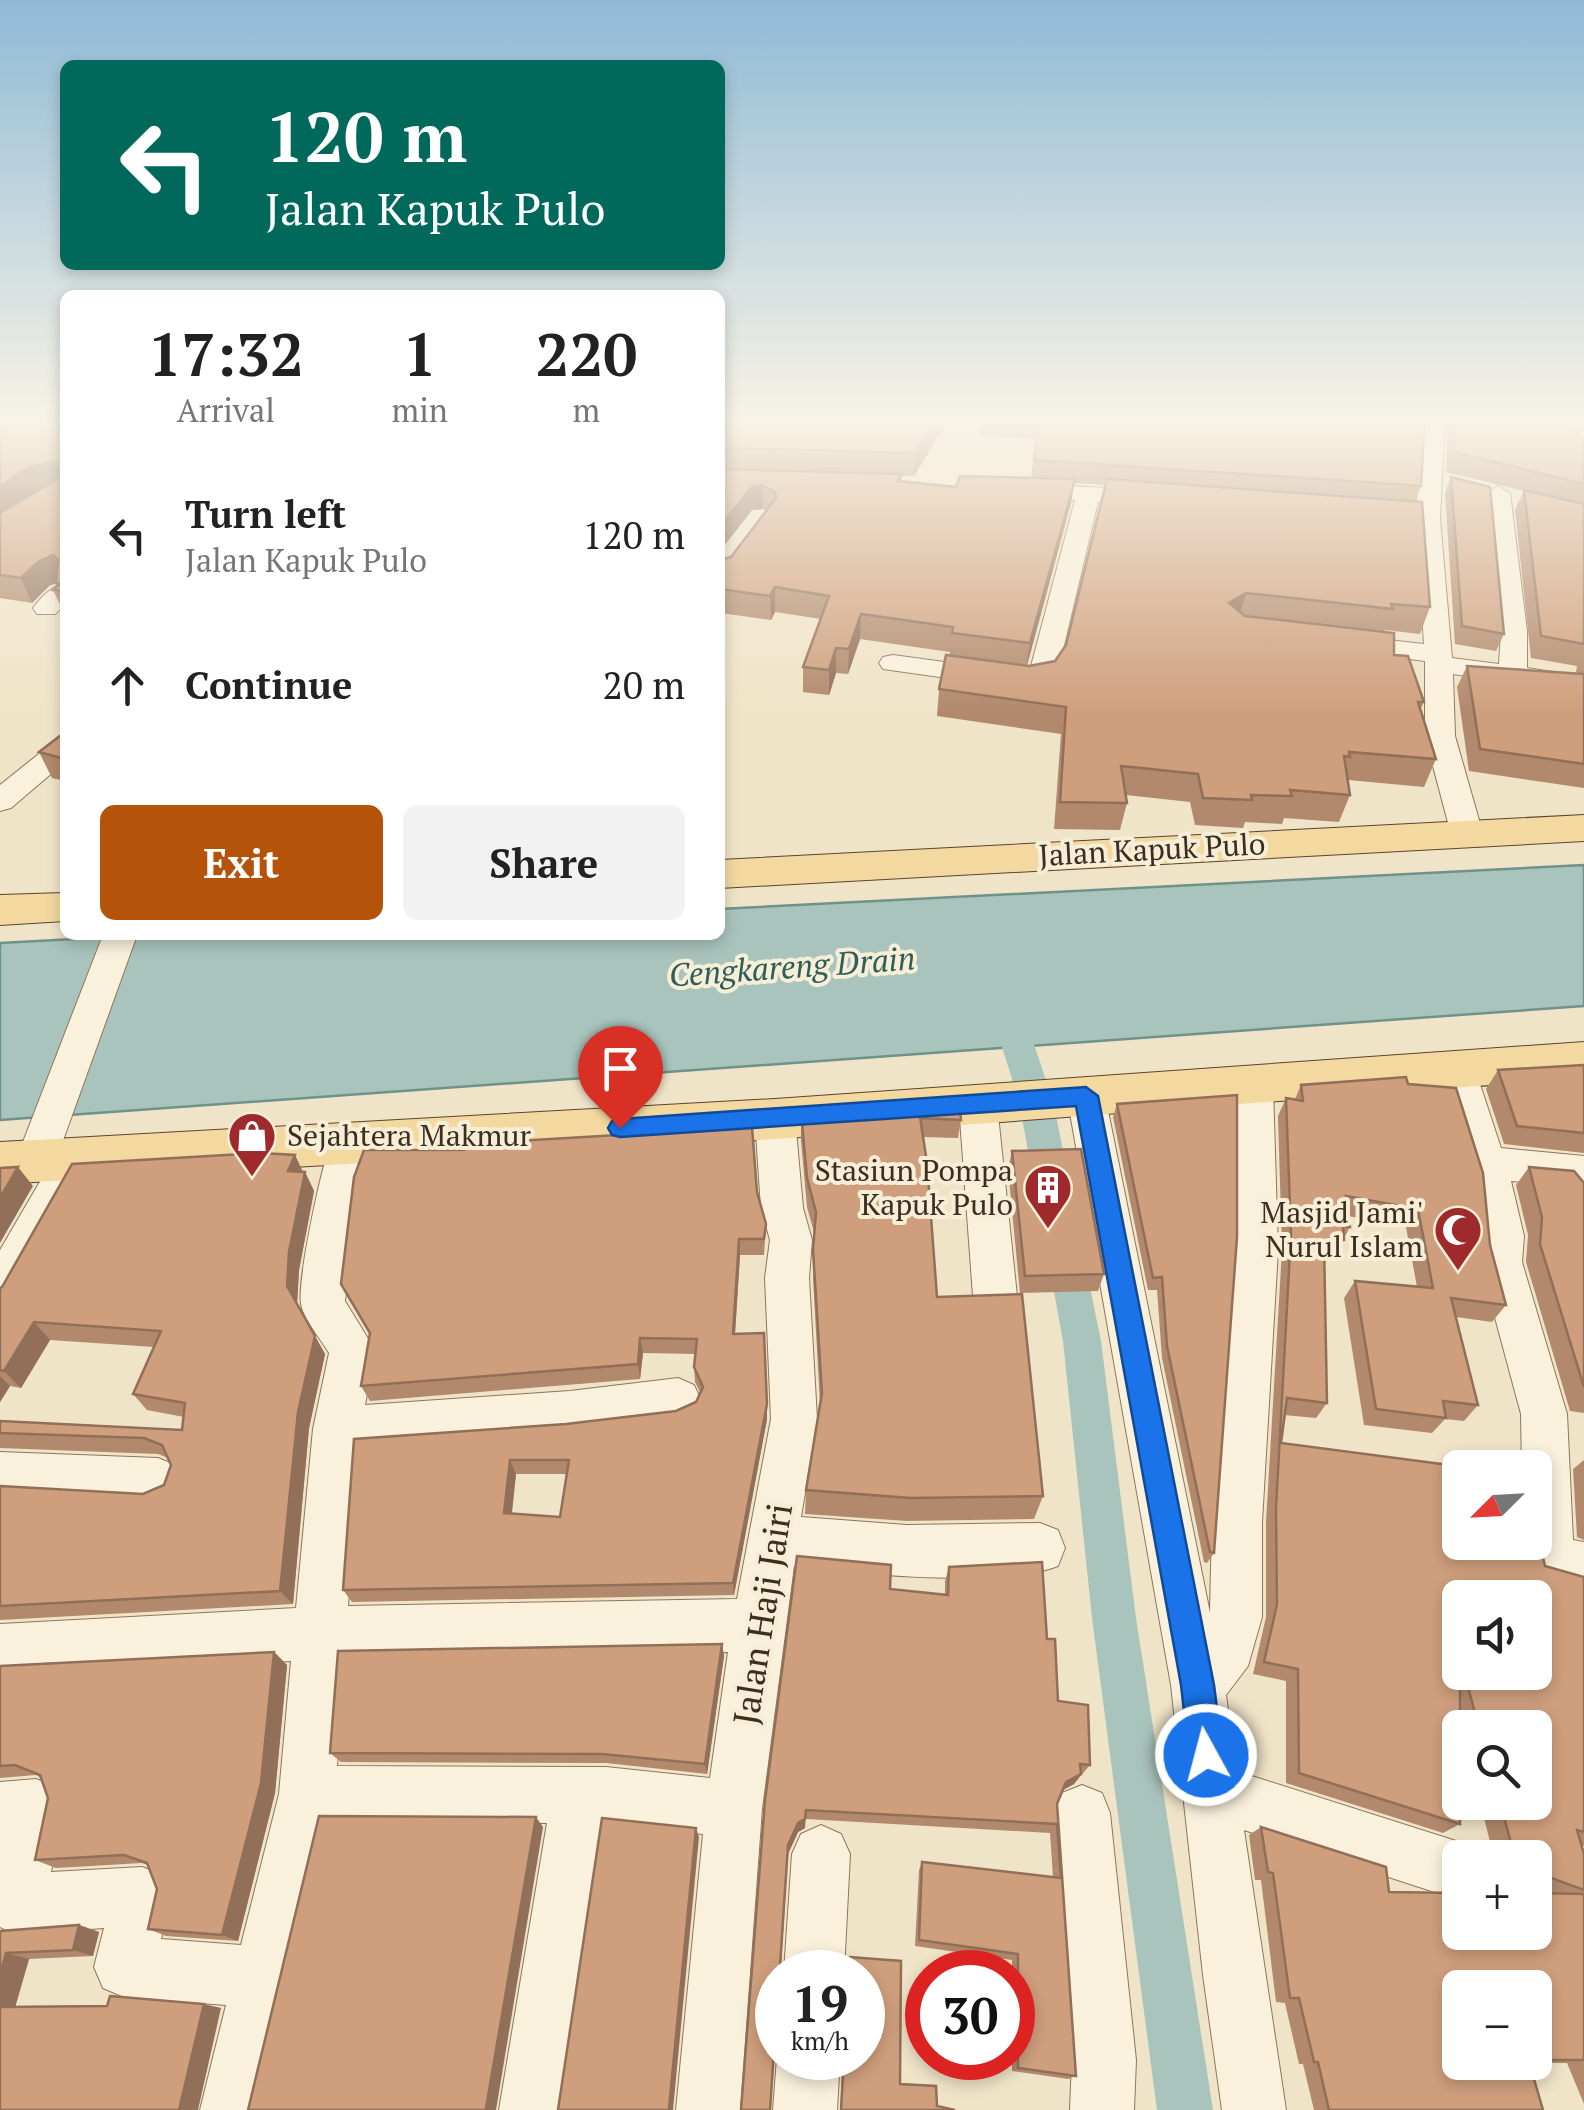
<!DOCTYPE html>
<meta charset="utf-8">
<style>
:root{--surface:#fff;--page:#f2f2f2;--text:#222;--muted:#767676;--accent:#b45309}
body{margin:0;font-family:"PT Serif",serif;background:var(--page);color:var(--text);height:100vh;display:flex;flex-direction:column;font-size:38px;white-space:nowrap}
*{box-sizing:border-box;margin:0}
p{font-size:32px;color:var(--muted)}
.icon{flex:none;width:55px;height:55px;fill:none;stroke:currentColor;stroke-width:2;stroke-linecap:round;stroke-linejoin:round}
.map{position:relative;flex:1;overflow:hidden}
.side{position:absolute;left:60px;top:290px;width:665px;height:650px;display:flex;flex-direction:column;background:var(--surface);border-radius:15px;box-shadow:0 5px 15px #0003}
.side>*{flex:none}
.guide{position:absolute;left:60px;top:60px;width:665px;height:210px;border-radius:15px;box-shadow:0 5px 15px #0003;background:#00695c;color:#fff;overflow:hidden}
.needle{width:65px;rotate:246deg}
.tools{position:absolute;left:1442px;top:1450px;display:grid;gap:20px}
.tools a{display:grid;place-items:center;width:110px;height:110px;border-radius:15px;background:var(--surface);box-shadow:0 5px 15px #0003;font-size:50px}
.speed{position:absolute;left:755px;top:1950px;display:flex;gap:20px;font-size:50px;font-weight:700;text-align:center}
.speed>*{display:grid;place-content:center;width:130px;height:130px;border-radius:50%;background:var(--surface);box-shadow:0 5px 15px #0003;line-height:1}
.speed small{font-size:25px;font-weight:400}
.speed .limit{border:15px solid #d22;background:#fff;color:#111}
.pin{position:absolute;display:grid;place-items:center;width:85px;height:85px;color:#fff;margin:-102px -42px;border-radius:50% 50% 50% 0;rotate:-45deg;box-shadow:0 0 10px #0007}
.pin .icon{rotate:45deg}
.me{position:absolute;width:110px;margin:-55px;rotate:353deg;stroke-linejoin:round;filter:drop-shadow(0 0 8px #0008)}
.turn{display:flex;align-items:center;gap:35px;height:210px;padding:0 40px;font-size:45px}
.turn .icon{width:130px;height:130px;stroke-width:2.5}
.turn b{display:block;font-size:70px;line-height:85px}
.eta{display:flex;justify-content:space-evenly;align-items:center;height:170px;text-align:center}
.eta b{font-size:60px;font-weight:700;line-height:70px}
.action{display:flex;gap:20px;margin-top:auto;padding:20px 40px}
.action a{flex:1;height:115px;border-radius:15px;background:var(--accent);color:#fff;font-size:40px;font-weight:700;line-height:115px;text-align:center}
.action a+a{background:var(--page);color:var(--text)}
ul{padding:0;list-style:none}
li{display:flex;align-items:center;gap:30px;height:150px;padding:0 40px}
li div{flex:1}
li b{display:block;font-size:38px}
li em{font-style:normal}
.map>svg:first-child{display:block}
.water{fill:#a9c4bc;stroke:#6f938a;stroke-width:2.5}
.lines{fill:none;stroke-linecap:round;stroke-linejoin:round}
.canal{fill:#a9c4bc;fill-rule:evenodd}
.minor-casing{stroke:#8d765c;stroke-width:2}
.major-casing{stroke:#5b4430;stroke-width:2}
.minor{fill:#faf1dc;fill-rule:evenodd}
.major{fill:#f3d9a0;fill-rule:evenodd}
.wall{fill:#b2896c;fill-rule:evenodd}
.shaded-wall{fill:#916f58}
.building{fill:#cf9f7d;stroke:#916f58;stroke-width:2.5;fill-rule:evenodd}
.route{fill:#1a73e8;stroke:#114b97;stroke-width:2.5}
.labels{text-anchor:middle;stroke-width:8;stroke-linejoin:round;paint-order:stroke}
.street-label{font-size:30px;fill:#3d2e20;stroke:#f7eed8}
.poi-label{font-size:30px;fill:#3d2e20;stroke:#f7eed8;text-anchor:end}
.water-label{font-size:32px;font-style:italic;fill:#2f5d5a;stroke:#f7eed8}
.near-street-label{font-size:35px;fill:#3d2e20;stroke:#f7eed8}
</style>
<div class="map">
<svg width="1584" height="2110" viewBox="0 0 1584 2110">
<rect width="100%" height="100%" fill="#f0e4c8"/>
<path class="water" d="M1584,865V1006L0,1120V943L149,935H720V909Z"/>
<g class="lines">
<g class="canal">
<path d="M1005,995L1016,998L1021,1006L1053,1101L1071,1190L1066,1200L1053,1205L1040,1200L1035,1190L1019,1101L989,1006L994,998Z"/>
<path d="M1064,1232L1077,1237L1082,1248L1101,1341L1136,1618L1213,2110H1157L1092,1618L1063,1341L1046,1248L1051,1237Z"/>
</g>
<g class="minor-casing">
<g id="minor">
<path d="M1423,418H1445L1440,518L1452,658L1499,664L1501,631L1486,493L1498,486L1510,493L1527,631V668L1584,677V693L1453,674L1455,736L1483,834L1478,841H1456L1451,834L1425,736V661L1344,651L1331,643L1344,635L1424,644L1416,518Z"/>
<path d="M1022,484L1151,490L1163,497L1151,504L1098,502L1058,671L1047,686L1025,689L883,669L879,663L883,657L893,655L1025,673L1030,670L1075,500L1014,496L1010,491Z"/>
<path d="M65,583V605L55,614H37L33,608C41,597 52,586 65,583Z"/>
<path d="M65,738V762L11,808L0,811V785L55,741Z"/>
<path d="M103,935H137L61,1146L75,1142L89,1147L95,1158L15,1303L0,1309V1250L45,1173L36,1176L22,1171L16,1160Z"/>
<path d="M1457,1058L1470,1062L1476,1072L1501,1148L1584,1156V1202L1570,1197L1562,1185L1511,1181L1524,1236L1522,1262L1567,1414L1573,1540L1584,1542V1592L1531,1578L1524,1560L1523,1542H1535V1468H1522L1521,1414L1480,1262C1485,1199 1456,1132 1438,1072L1444,1062Z"/>
<path d="M1254,1072L1268,1077L1273,1087L1278,1250L1262,1522V1617L1248,1666L1226,1695L1236,1771L1453,1840L1474,1848L1477,1858H1460V1895L1453,1898L1244,1830L1286,2110H1222L1203,1975L1171,1685L1067,1096L1072,1085L1086,1081L1100,1085L1105,1096L1210,1613L1212,1522L1235,1250V1087L1240,1077Z"/>
<path d="M978,1090L992,1094L997,1105L1017,1296L1010,1310L995,1315L980,1310L973,1296L959,1105L964,1094Z"/>
<path d="M775,1104L789,1108L795,1119L803,1208L812,1240L809,1278L817,1419L801,1517L907,1525L1040,1523L1058,1530L1065,1548L1058,1566C1004,1588 855,1574 794,1566L762,1809L740,2110H676L703,1834L604,1823L563,2110H499L547,1823L329,1822L264,2110H200L226,2005L124,1997L103,1988L94,1967L104,1928L15,1934L0,1927V1782L36,1779L56,1787L64,1807L51,1872L142,1867L163,1875L171,1896L161,1939L241,1945L279,1794L291,1661L0,1676V1624L296,1608L313,1429L329,1353C321,1339 304,1320 301,1304C297,1281 323,1155 335,1133L349,1128L363,1133L369,1144L359,1183L345,1301L375,1350L365,1405L570,1391L678,1378L694,1385L701,1400L694,1415L678,1422L570,1435L359,1450L348,1606L737,1599L771,1419L765,1278L770,1240L761,1208L755,1119L761,1108ZM728,1652L710,1778L606,1767L337,1766L345,1659Z"/>
<path d="M0,1452L158,1458L175,1465L182,1482L175,1499L158,1506L0,1498Z"/>
<path d="M1082,1785L1102,1793L1110,1813L1136,2060L1134,2110H1070L1072,2060L1054,1813L1062,1793Z"/>
<path d="M821,1825L841,1834L850,1854L844,1972H784L792,1854L801,1834Z"/>
<path d="M777,2058H840L837,2110H773Z"/>
</g>
</g>
<g class="major-casing">
<g id="major">
<path d="M1584,815V841L720,888V860Z"/>
<path d="M65,893V921L0,925V895Z"/>
<path d="M1584,1042V1078L775,1139L0,1184V1142L775,1099Z"/>
</g>
</g>
<use href="#minor" class="minor"/>
<use href="#major" class="major"/>
</g>
<g class="wall">
<path d="M0,418H65V615L53,590L57,586L56,583L49,586L32,603L0,598Z"/>
<path d="M720,418H949L914,476H902V482L956,487L1031,478L1036,439L978,435L980,418H1425L1421,486L1415,502L1430,607L1420,634L1385,630L1384,632L1394,655L1424,702L1420,710L1436,759L1424,787L1348,780L1350,795L1339,822L1284,818L1282,824L1245,822L1243,828L1195,825L1190,802L1126,795L1127,803L1120,830L1054,829L1061,734L937,716L939,689L950,652L860,639L848,674L836,673L829,695L803,692V667L821,619L775,612L771,620L720,613V560L731,557L766,511L763,509L752,510L720,551ZM1074,483L1105,485L1066,645L1055,661L1027,666L1071,503Z"/>
<path d="M1448,418H1573L1578,437L1584,439V788L1469,771L1457,687L1467,666L1581,674L1576,672L1577,666L1531,658L1515,510L1524,491L1446,472Z"/>
<path d="M1451,477L1504,634L1496,651L1455,644L1445,493Z"/>
<path d="M65,732V781L52,778L39,752Z"/>
<path d="M1584,1065V1153L1504,1144L1486,1089L1498,1070Z"/>
<path d="M1408,1084L1490,1245L1506,1305L1492,1322L1456,1317L1478,1405L1464,1421L1445,1419L1432,1433L1364,1425L1344,1298L1355,1281L1417,1287L1406,1227L1348,1216L1350,1227L1344,1238V1240L1334,1258L1324,1259L1327,1403L1316,1418L1284,1415L1281,1443L1537,1533L1545,1566L1584,1577V1846H1582L1584,1854V2104L1567,2063H1529L1543,2110H1314L1303,2064H1299L1285,2003L1276,2002L1261,1880H1255L1249,1835L1261,1827L1389,1892L1553,1894L1535,1887V1858H1494L1480,1802H1535V1728H1460V1824L1443,1833L1286,1783V1681L1253,1674L1266,1617V1522L1282,1250L1278,1116L1286,1098L1295,1099L1301,1085ZM1460,1598L1535,1672H1460ZM1535,1988V2062H1460Z"/>
<path d="M1237,1095L1214,1553L1207,1563L1204,1562L1162,1358L1157,1290H1148L1113,1117L1117,1104Z"/>
<path d="M801,1111L919,1113L961,1120L958,1138L923,1137L937,1297L1043,1496L1034,1519L907,1521L805,1514L806,1490L820,1404L813,1278L815,1236L807,1207L801,1141Z"/>
<path d="M1012,1151L1104,1274L1098,1291L1020,1293L1008,1169Z"/>
<path d="M1529,1167L1584,1183V1413L1570,1411L1526,1262L1528,1235L1516,1185Z"/>
<path d="M303,1172H305L314,1191L299,1270L297,1304L325,1354L309,1428L293,1604L0,1620V1486L143,1494L164,1485L171,1465L168,1458L158,1454L0,1448V1421L182,1430L184,1417L147,1410L133,1394L154,1347L50,1340L21,1388L10,1386L0,1402V1288Z"/>
<path d="M757,1192L766,1224L764,1255H740L735,1334L767,1419L734,1595L352,1602L343,1590L354,1439L566,1424L676,1411L696,1402L700,1392L695,1382L694,1367L695,1354L643,1353L640,1379L370,1401L361,1386L370,1335L341,1284ZM516,1474H566L560,1517L512,1514Z"/>
<path d="M1584,1460V1540L1577,1537L1573,1469Z"/>
<path d="M949,1567L1047,1639L1058,1701L1090,1765L1074,1784L1063,1790L1057,1804L1076,2076L1068,2079L1012,2071V1960L915,1946L919,1870L922,1862L1053,1877L1050,1833L806,1819L805,1828L798,1832L788,1854L781,1967L900,2084L937,2106L955,2110H840L843,2058H862L778,1972V2055H774L770,2110H741L765,1800L890,1589L945,1595V1581Z"/>
<path d="M722,1644L724,1656L707,1774L606,1763L341,1762L330,1753Z"/>
<path d="M274,1652L287,1665L275,1793L238,1941L166,1936L148,1929L157,1889L148,1865L142,1863L56,1868L35,1860L48,1798L40,1777L36,1775L0,1778V1666Z"/>
<path d="M79,1925L99,1932L93,1956L29,1959L15,2007L221,2008L0,2110V1931Z"/>
</g>
<g class="shaded-wall">
<path d="M937,418H949L914,476L915,453Z"/>
<path d="M57,461L65,479L0,516V486L29,467Z"/>
<path d="M1075,479L1071,503L1026,668L1030,643Z"/>
<path d="M762,485L763,509L752,510L720,551V526L752,487Z"/>
<path d="M53,555L64,579L49,586L32,603L21,578L38,562Z"/>
<path d="M775,587V612L771,620L770,596Z"/>
<path d="M1246,593L1238,619L1229,603Z"/>
<path d="M861,614L860,639L848,674L849,649Z"/>
<path d="M836,648V673L829,695V670Z"/>
<path d="M295,1155L304,1174L288,1171Z"/>
<path d="M18,1167L33,1186L0,1243V1198Z"/>
<path d="M305,1172L314,1191L299,1270L297,1304L325,1354L309,1428L293,1604L280,1591L287,1286L289,1252Z"/>
<path d="M739,1239L740,1255L734,1349L733,1334Z"/>
<path d="M34,1322L50,1340L21,1388L4,1371Z"/>
<path d="M640,1338L643,1353L640,1379L638,1364Z"/>
<path d="M0,1376L10,1386L0,1402Z"/>
<path d="M767,1404V1419L734,1595L733,1583Z"/>
<path d="M510,1460L516,1474L510,1526L504,1513Z"/>
<path d="M722,1644L724,1656L707,1774L705,1764Z"/>
<path d="M274,1652L287,1665L275,1793L238,1941L222,1935Z"/>
<path d="M1081,1774L1074,1784L1059,1792L1066,1782Z"/>
<path d="M536,1817L543,1827L496,2110H488L486,2108Z"/>
<path d="M805,1819V1828L798,1832L788,1854V1845L798,1823Z"/>
<path d="M696,1828L699,1837L673,2110H670L669,2108Z"/>
<path d="M79,1925L99,1932L93,1956L73,1950Z"/>
<path d="M6,1953L29,1959L14,2011L0,2009V1975Z"/>
<path d="M204,2004L221,2008L198,2110H179Z"/>
</g>
<g class="building">
<path d="M0,418H65V591L53,590L60,584L56,583L58,559L53,555L38,562L21,578L0,575V513L59,478L57,461L29,467L0,486Z"/>
<path d="M720,418H937L915,453L720,448Z"/>
<path d="M1007,418H1425L1421,486L1034,460L1039,420Z"/>
<path d="M1454,418H1573L1578,437L1584,439V484L1454,452Z"/>
<path d="M720,469L902,474L898,481L956,487L960,476L1075,479L1030,643L952,633L953,627L861,614L849,649L836,648L829,670L803,667L829,596L775,587L770,596L720,589V560L731,557L776,498L775,492L762,485L752,487L720,526Z"/>
<path d="M1451,477L1490,487L1504,634L1462,626Z"/>
<path d="M1107,479L1422,502L1430,607L1391,604L1393,609L1246,593L1229,603L1245,616L1394,633V655L1408,656L1424,702H1418L1436,759L1349,752L1350,757L1344,756L1350,795L1290,790L1292,796L1251,795L1252,800L1203,798L1198,774L1121,766L1127,803L1060,802L1066,707L939,689L946,655L1029,666L1055,661L1066,645Z"/>
<path d="M1524,490L1584,504V644L1541,636Z"/>
<path d="M1467,666L1584,674V764L1480,749Z"/>
<path d="M65,732V759L39,752Z"/>
<path d="M1584,1065V1133L1517,1126L1498,1070Z"/>
<path d="M1406,1077L1408,1084L1456,1088L1483,1173L1490,1245L1506,1305L1451,1298L1478,1405L1443,1401L1446,1418L1376,1409L1355,1281L1433,1288L1418,1209L1346,1196L1350,1227L1343,1226L1344,1240L1324,1242L1327,1403L1287,1398L1281,1443L1472,1468H1460V1542H1535V1476L1548,1477V1524L1536,1528L1545,1566L1584,1577V1832L1577,1830L1584,1854V1890L1535,1872V1858H1515L1500,1802H1535V1728H1479L1464,1672H1535V1598H1460V1824L1299,1773L1298,1669L1264,1662L1277,1604L1276,1508L1291,1233L1286,1098L1303,1101L1301,1085Z"/>
<path d="M1237,1095V1237L1214,1553L1210,1552L1167,1346L1162,1277L1153,1278L1117,1104Z"/>
<path d="M850,1108V1113L919,1110L927,1163L937,1297L1022,1294L1043,1496L911,1498L806,1490L822,1393L813,1250L816,1212L807,1178L801,1111Z"/>
<path d="M960,1110L961,1120L920,1118L919,1113Z"/>
<path d="M752,1127L757,1192L766,1224L764,1239H739L733,1334L764,1333L767,1404L733,1583L343,1590L354,1439L566,1424L676,1411L696,1402L703,1387L694,1367L697,1339L640,1338L638,1364L361,1386L370,1333L341,1284L354,1177L364,1150H464L466,1144ZM510,1460H569L560,1517L504,1513Z"/>
<path d="M1081,1149L1104,1274L1025,1276L1012,1151Z"/>
<path d="M261,1153L295,1155L288,1171L305,1172L289,1252L287,1286L315,1336L298,1412L280,1591L0,1606V1486L143,1494L164,1485L171,1465L162,1445L144,1438L0,1433V1421L182,1430L185,1403L133,1394L161,1331L34,1322L4,1371L0,1370V1288L2,1287L72,1164Z"/>
<path d="M18,1167L0,1198V1168Z"/>
<path d="M1529,1167L1574,1171L1584,1183V1387L1540,1244L1542,1217Z"/>
<path d="M797,1556L891,1565L890,1589L948,1595L949,1567L1042,1562L1047,1639H1055L1058,1701L1088,1705L1090,1765L1080,1764L1081,1774L1066,1782L1057,1804L1076,2076L1018,2068V1954L919,1940L922,1862L1061,1878L1057,1824L806,1810L805,1819L798,1823L788,1845L780,1966L784,1970H846L850,1957L901,1961L900,2084L936,2086L937,2106L955,2110H841L844,2058H862V1972H778V2052H774L770,2110H741L765,1800Z"/>
<path d="M722,1644L705,1764L602,1754L330,1753L338,1651Z"/>
<path d="M274,1652L261,1783L222,1935L148,1929L157,1889L147,1863L124,1855L35,1860L48,1798L40,1775L15,1765L0,1766V1666Z"/>
<path d="M319,1816L536,1817L486,2108L488,2110H248Z"/>
<path d="M602,1818L696,1828L669,2108L670,2110H558Z"/>
<path d="M1261,1827L1386,1867L1389,1892L1460,1893V1932H1535V1893L1584,1894V2060H1535V1988H1460V2062H1529L1543,2110H1329L1318,2062H1314L1299,1998H1290L1273,1873L1268,1872Z"/>
<path d="M79,1925L73,1950L6,1953L0,1975V1931Z"/>
<path d="M110,1996L204,2004L179,2110H0V2007L107,2006Z"/>
</g>
<linearGradient id="sky" x2="0" y2="1"><stop stop-color="#8fbad6"/><stop offset="0.59" stop-color="#f8f3e6"/><stop offset="1" stop-color="#f8f3e6" stop-opacity="0"/></linearGradient>
<rect width="1584" height="713" fill="url(#sky)"/>
<path class="route" d="M1086,1087L1098,1096L1214,1685L1223,1755L1218,1767L1206,1772L1194,1767L1189,1755L1181,1685L1076,1106L620,1137L612,1135L608,1128L612,1121L620,1119Z"/>
<defs>
<g id="shop-pin" transform="scale(2.5)"><path d="M0 17L-7.5 6A9.5 9.5 0 1 1 7.5 6Z" fill="#9e2a2b" stroke="#f7eed8"/><path d="M-5-2.5h2.3a2.7 3.5 0 0 1 5.4 0H5L5.5 6h-11ZM-1.5-2.5h3a1.5 2.3 0 0 0-3 0Z" fill="#fff"/></g>
<g id="building-pin" transform="scale(2.5)"><path d="M0 17L-7.5 6A9.5 9.5 0 1 1 7.5 6Z" fill="#9e2a2b" stroke="#f7eed8"/><path d="M-4-6H4V6H1V3H-1V6H-4ZM-2.5-4.3h1.7v1.8h-1.7ZM.8-4.3h1.7v1.8H.8ZM-2.5-1h1.7V.8h-1.7ZM.8-1h1.7V.8H.8Z" fill="#fff"/></g>
<g id="mosque-pin" transform="scale(2.5)"><path d="M0 17L-7.5 6A9.5 9.5 0 1 1 7.5 6Z" fill="#9e2a2b" stroke="#f7eed8"/><path d="M3.5-4.9A6 6 0 1 0 3.5 4.9A5 5 0 1 1 3.5-4.9Z" fill="#fff"/></g>
</defs>
<g fill-rule="evenodd">
<use href="#shop-pin" x="252" y="1136"/>
<use href="#building-pin" x="1048" y="1188"/>
<use href="#mosque-pin" x="1458" y="1230"/>
</g>
<g class="labels">
<g class="street-label">
<text transform="translate(1152 850) rotate(-3)" y="10">Jalan Kapuk Pulo</text>
</g>
<g class="poi-label">
<text x="287" y="1146" text-anchor="start">Sejahtera Makmur</text>
<text x="1013" y="1181">Stasiun Pompa<tspan x="1013" dy="34">Kapuk Pulo</tspan></text>
<text x="1423" y="1223">Masjid Jami'<tspan x="1423" dy="34">Nurul Islam</tspan></text>
</g>
<g class="water-label">
<text transform="translate(792 967) rotate(-4)" y="11">Cengkareng Drain</text>
</g>
<g class="near-street-label">
<text transform="translate(763 1614) rotate(-81)" y="12">Jalan Haji Jairi</text>
</g>
</g>
</svg>
<div class="tools">
<a><svg class="needle" viewBox="-14 -14 28 28"><path d="M0-13l5 13h-10z" fill="#e53935"/><path d="M0 13l5-13h-10z" fill="#767676"/></svg></a>
<a><svg class="icon" aria-label="sound" viewBox="0 0 24 24"><path d="M4 9h4l5-4v14l-5-4H4zM17 9q2 3 0 6"/></svg></a>
<a><svg class="icon" aria-label="search" viewBox="0 0 24 24"><circle cx="10" cy="10" r="6"/><path d="M15 15l6 6"/></svg></a>
<a>+</a>
<a>−</a>
</div>
<div class="speed"><div>19<small>km/h</small></div><div class="limit">30</div></div>
<div class="pin" style="left:620px;top:1128px;background:#d93025"><svg class="icon" aria-label="arrive" viewBox="0 0 24 24"><path d="M6 21V4h12l-3 4 3 4H6"/></svg></div>
<svg class="me" style="left:1206px;top:1755px" viewBox="-20 -20 40 40"><circle r="17" fill="#1a73e8" stroke="#fff" stroke-width="3"/><path d="M0-11L8 9 0 5-8 9z" fill="#fff"/></svg>
<div class="guide">
<div class="turn"><svg class="icon" aria-label="left" viewBox="0 0 24 24"><path d="M17 20v-9H6M10 6l-5 5 5 5"/></svg><div><b>120 m</b>Jalan Kapuk Pulo</div></div>
</div>
<section class="side">
<div class="eta">
<div><b>17:32</b><p>Arrival</p></div>
<div><b>1</b><p>min</p></div>
<div><b>220</b><p>m</p></div>
</div>
<ul>
<li><svg class="icon" aria-label="left" viewBox="0 0 24 24"><path d="M17 20v-9H6M10 6l-5 5 5 5"/></svg><div><b>Turn left</b><p>Jalan Kapuk Pulo</p></div><em>120 m</em></li>
<li><svg class="icon" aria-label="ahead" viewBox="0 0 24 24"><path d="M12 20V5M6 11l6-6 6 6"/></svg><div><b>Continue</b></div><em>20 m</em></li>
</ul>
<div class="action"><a>Exit</a><a>Share</a></div>
</section>
</div>
